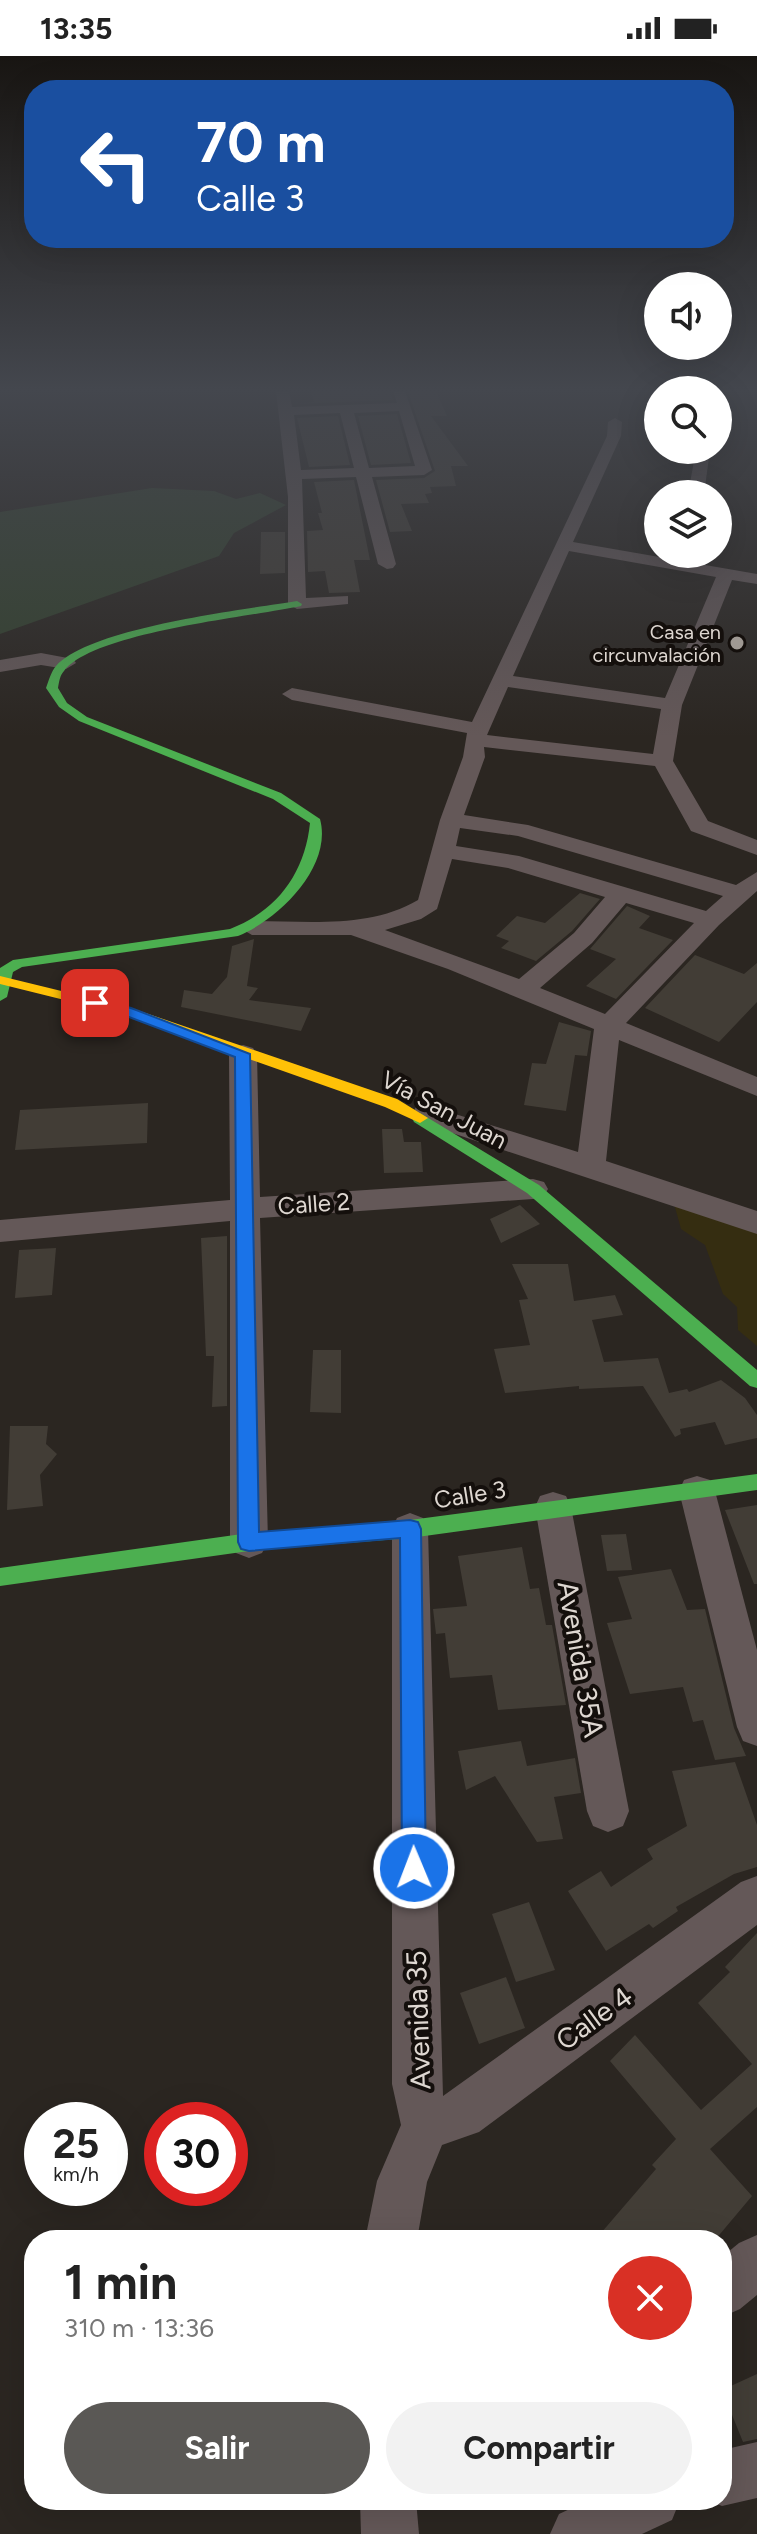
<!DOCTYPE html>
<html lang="es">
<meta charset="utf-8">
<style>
:root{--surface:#fff;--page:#f2f2f2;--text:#222;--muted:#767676;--accent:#5a5855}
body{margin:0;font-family:Figtree,sans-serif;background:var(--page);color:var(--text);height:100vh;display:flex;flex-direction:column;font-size:30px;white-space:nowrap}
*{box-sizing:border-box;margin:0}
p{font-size:26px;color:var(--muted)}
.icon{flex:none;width:44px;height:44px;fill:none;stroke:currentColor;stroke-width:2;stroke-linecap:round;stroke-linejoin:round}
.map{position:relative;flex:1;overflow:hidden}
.details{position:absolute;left:24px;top:2174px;width:708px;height:280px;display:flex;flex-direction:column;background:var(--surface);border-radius:32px;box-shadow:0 8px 32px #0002}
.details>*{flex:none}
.top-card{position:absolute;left:24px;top:24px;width:710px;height:168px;border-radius:32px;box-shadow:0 8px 32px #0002;background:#1a4fa0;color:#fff;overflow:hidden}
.controls{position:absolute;left:644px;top:216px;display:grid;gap:16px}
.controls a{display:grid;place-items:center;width:88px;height:88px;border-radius:50%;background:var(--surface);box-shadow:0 8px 32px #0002;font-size:40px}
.speed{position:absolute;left:24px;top:2046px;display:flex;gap:16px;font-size:40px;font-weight:700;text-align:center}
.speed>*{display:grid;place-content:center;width:104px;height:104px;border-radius:50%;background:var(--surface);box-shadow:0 8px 32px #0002;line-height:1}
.speed small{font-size:20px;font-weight:400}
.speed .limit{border:12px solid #d22;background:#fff;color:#111}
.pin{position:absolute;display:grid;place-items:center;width:68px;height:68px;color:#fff;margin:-34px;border-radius:16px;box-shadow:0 4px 12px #0006}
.me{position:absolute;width:88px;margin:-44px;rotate:359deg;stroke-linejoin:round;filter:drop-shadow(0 0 6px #0008)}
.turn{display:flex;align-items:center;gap:28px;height:168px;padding:0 40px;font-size:36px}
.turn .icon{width:104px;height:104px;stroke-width:2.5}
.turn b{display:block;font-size:56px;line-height:68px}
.round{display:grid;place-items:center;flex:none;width:84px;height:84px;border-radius:42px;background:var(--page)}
.head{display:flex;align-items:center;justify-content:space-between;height:136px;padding:0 40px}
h1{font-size:48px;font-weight:700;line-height:60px}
.action{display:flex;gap:16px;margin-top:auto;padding:16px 40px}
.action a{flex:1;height:92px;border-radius:48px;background:var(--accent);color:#fff;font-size:32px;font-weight:700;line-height:92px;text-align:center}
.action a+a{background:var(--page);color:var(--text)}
.status{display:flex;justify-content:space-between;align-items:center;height:56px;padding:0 40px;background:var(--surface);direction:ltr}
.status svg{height:22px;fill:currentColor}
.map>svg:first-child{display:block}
.green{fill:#34412e}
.sand{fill:#352d11}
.building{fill:#423d36}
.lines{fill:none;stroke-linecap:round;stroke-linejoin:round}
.street{fill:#645858;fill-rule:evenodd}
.fast{fill:#4caf50;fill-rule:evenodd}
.slow{fill:#ffc107;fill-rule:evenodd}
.route{fill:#1a73e8;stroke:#114b97;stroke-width:2}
.poi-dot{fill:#9f9993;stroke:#140f0c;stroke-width:3}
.labels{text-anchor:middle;stroke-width:8;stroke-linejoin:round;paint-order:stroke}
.far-poi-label{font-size:20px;fill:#ded7d1;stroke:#140f0c;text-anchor:end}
.street-label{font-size:24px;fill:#ded7d1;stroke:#140f0c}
.near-street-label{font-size:28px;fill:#ded7d1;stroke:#140f0c}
</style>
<div class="status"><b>13:35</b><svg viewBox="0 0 49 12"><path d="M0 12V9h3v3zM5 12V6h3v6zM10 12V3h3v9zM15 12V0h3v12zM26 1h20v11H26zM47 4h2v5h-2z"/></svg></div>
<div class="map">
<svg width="757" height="2478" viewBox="0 0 757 2478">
<rect width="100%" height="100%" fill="#2b2621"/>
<path class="green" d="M152,432L214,435L236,443L260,437L286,449L234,477L219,500L0,578V456Z"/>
<path class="sand" d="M673,1144L757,1175V1290L738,1274L737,1251L723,1238L705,1189L681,1173Z"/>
<g class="building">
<path d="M311,335L390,336L393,344L294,348L314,346Z"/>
<path d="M436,335L447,360H431L468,410H451L456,430L430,431L432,437L425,438L429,447L401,448L412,475L390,476L376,424L424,422L435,415L408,336Z"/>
<path d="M397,358L411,407L371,409L358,360Z"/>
<path d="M338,360L350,409L309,411L297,362Z"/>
<path d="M354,424L370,504H354L360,536L329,537L325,515L308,516L307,475L323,474L318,457H322L314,426Z"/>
<path d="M261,476H285V517L260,518Z"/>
<path d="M580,837L600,843L572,875L536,905L501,892L509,885L496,880L517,860L545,867Z"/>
<path d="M627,850L650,860L639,872L673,884L616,943L586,930L616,903L590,893Z"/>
<path d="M254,883L247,930L258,932L249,944L311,952L301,975L181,951L184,934L212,938L227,921L232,890Z"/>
<path d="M695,899L744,918L757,907V946L719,986L645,952Z"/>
<path d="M559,966L591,975L587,1000L575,999L566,1055L524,1049L532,1007L546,1008Z"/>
<path d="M148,1047L147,1087L15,1094L20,1054Z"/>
<path d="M382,1073H402L404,1086H421L423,1116L384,1117Z"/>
<path d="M520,1149L540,1168L501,1187L490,1163Z"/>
<path d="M227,1180V1350L212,1351L214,1300H206L201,1182Z"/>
<path d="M56,1192L52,1239L15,1242L19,1194Z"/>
<path d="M512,1208H568L574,1245L615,1239L623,1259L592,1264L604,1306L658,1302L669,1337L687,1333L689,1336L721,1324L745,1342L757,1359V1382L725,1389L715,1366L680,1373L681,1378L675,1381L643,1330L579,1333V1330L505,1337L494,1293L530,1289L519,1244L528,1243Z"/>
<path d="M313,1294H341V1357L310,1356Z"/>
<path d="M10,1370H48L46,1388L57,1398L40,1419L43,1450L7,1454Z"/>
<path d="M757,1449V1528H754L725,1454Z"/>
<path d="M626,1478L632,1514L607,1515L601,1479Z"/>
<path d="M522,1491L530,1533L539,1532L546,1569H552L566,1649L498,1654L492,1619L450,1622L445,1577L436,1578L433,1553L467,1550L458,1500Z"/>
<path d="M671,1513L687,1554L705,1553L734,1672L746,1700L715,1704L703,1664L693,1666L683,1631L630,1638L607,1567L632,1563L618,1521Z"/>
<path d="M521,1685L527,1710L575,1702L581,1737L554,1741L563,1783L537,1786L495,1720L466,1734L458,1695Z"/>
<path d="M735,1706L757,1769V1811L734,1818L676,1851L678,1855L653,1872L649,1868L606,1895L568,1835L601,1815L611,1831L653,1803L647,1793L687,1770L672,1715Z"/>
<path d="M529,1846L555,1914L516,1926L492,1858Z"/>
<path d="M757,1877V2051L710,2093L752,2140L715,2184H595L656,2113L652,2109L676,2083L610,2005L635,1979L701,2054L752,2008L698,1947L730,1916L725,1911Z"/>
<path d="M506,1921L525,1972L479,1988L460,1937Z"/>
<path d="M757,2318V2383L743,2386L722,2334Z"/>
</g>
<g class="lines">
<g class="street">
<path d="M276,335H289L292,351L397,347L393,335H405L432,414L424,419L372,421L396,508L393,512L387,513L378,508L356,421L302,423L306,542L348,540V548L297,553L288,548V441ZM399,355L415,410L369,412L354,357ZM340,357L354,412L301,414L294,359Z"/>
<path d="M615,362L622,366L621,380L573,486L757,518V528L732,524L682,649L673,705L708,765L757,784V799L691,775L655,710L484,691L485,701L464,759L528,769L736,829L757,816V835L719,869L626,967L757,1021V1040L619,984L606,1105L757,1155V1178L416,1065L412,1058L416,1051L426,1049L578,1096L594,973L448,913L351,879H252L240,872L252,865C307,865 369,873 418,844L440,764L463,701L467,677L292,644L282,638L292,632L472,666L607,380L608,366ZM569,495L716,521L665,642L513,620ZM508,631L661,653L653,698L487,679ZM460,772L518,780L723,840L706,855L519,800L456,790ZM452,803L508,812L605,841L574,877L519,923L385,874L421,863L437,853ZM626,847L694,867L605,958L540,932L592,887Z"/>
<path d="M696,394H710L704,438H688Z"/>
<path d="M41,597L73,603L76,607L66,613L41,609L0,616V604Z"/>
<path d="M243,989L253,992L257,998L260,1141L533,1123L544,1126L548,1133L544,1140L533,1143L260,1162L268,1486L262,1497L249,1502L236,1497L230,1486V1165L0,1186V1164L230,1144L229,998L233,992Z"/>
<path d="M697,1420L710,1424L715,1435L757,1594V1690L743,1685L737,1671L679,1435L684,1424Z"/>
<path d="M553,1436L566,1440L571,1451L629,1755L623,1770L608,1776L593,1770L587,1755L535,1451L540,1440Z"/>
<path d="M410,1457L423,1462L428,1473L443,2040L741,1826L757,1820V1869L479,2076L442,2089L427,2126L417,2184H365L377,2125L401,2069L392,2028V1473L397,1462Z"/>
<path d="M757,2179V2239L740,2253L722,2261V2201L739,2187Z"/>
<path d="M757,2386V2442L722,2450L707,2444H722V2394Z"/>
<path d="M360,2444H416L419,2478H361Z"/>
<path d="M589,2444H680L672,2464L642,2478H550L559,2458Z"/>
</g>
<g class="fast">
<path d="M297,545L302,548L301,550C250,561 94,576 64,615C60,619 59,626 58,632L67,647L87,661L281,737L320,763C333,811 278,864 238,880L22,911L13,916L7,941L0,945V912L13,904L230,873C277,855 305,817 310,767L273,743L79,665L59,651L46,632C49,624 51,616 56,610C92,571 243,554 297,545Z"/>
<path d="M420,1057L539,1129L757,1314V1332L750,1330L527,1137L414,1066L412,1062L414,1058Z"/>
<path d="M757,1418V1434L410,1482L249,1495L0,1530V1512L249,1477L410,1464Z"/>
</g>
<path class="slow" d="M0,920L131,952L397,1043L428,1062L420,1067L385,1051L121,958L0,928Z"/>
</g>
<linearGradient id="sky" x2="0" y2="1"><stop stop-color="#181512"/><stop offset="0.49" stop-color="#44474e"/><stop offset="1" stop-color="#44474e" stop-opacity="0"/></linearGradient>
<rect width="757" height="681" fill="url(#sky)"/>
<path class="route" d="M95,943L131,952L250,998L259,1476L410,1464L418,1466L421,1473L426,1812L423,1821L414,1825L405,1821L402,1812L400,1482L249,1495L241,1493L238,1486L235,1001L121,958L90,951V944Z"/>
<circle class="poi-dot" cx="737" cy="587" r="8"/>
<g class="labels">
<g class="far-poi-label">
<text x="721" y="583">Casa en<tspan x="721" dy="23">circunvalación</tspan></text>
</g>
<g class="street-label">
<text transform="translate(444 1054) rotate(28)" y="8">Vía San Juan</text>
<text transform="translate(314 1148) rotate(-4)" y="8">Calle 2</text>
<text transform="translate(470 1439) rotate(-9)" y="8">Calle 3</text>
</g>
<g class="near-street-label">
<text transform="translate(581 1603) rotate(80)" y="10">Avenida 35A</text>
<text transform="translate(594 1962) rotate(-36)" y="10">Calle 4</text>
<text transform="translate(418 1964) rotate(-92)" y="10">Avenida 35</text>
</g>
</g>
</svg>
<div class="controls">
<a><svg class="icon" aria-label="sound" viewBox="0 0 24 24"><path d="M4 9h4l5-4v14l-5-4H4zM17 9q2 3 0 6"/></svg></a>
<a><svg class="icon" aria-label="search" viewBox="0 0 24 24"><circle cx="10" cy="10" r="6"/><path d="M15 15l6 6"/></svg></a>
<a><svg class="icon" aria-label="layers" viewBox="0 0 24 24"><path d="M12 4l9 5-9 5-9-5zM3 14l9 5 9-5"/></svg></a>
</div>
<div class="speed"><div>25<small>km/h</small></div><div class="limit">30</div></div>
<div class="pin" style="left:95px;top:947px;background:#d93025"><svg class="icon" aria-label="arrive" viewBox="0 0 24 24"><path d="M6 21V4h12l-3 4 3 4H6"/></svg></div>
<svg class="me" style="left:414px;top:1812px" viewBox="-20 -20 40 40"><circle r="17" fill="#1a73e8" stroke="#fff" stroke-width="3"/><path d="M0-11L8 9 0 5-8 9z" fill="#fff"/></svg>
<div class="top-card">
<div class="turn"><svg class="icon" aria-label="left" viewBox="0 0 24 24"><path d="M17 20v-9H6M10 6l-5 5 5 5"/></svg><div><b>70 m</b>Calle 3</div></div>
</div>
<section class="details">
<div class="head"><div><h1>1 min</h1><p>310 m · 13:36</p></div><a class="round" style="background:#d93025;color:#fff"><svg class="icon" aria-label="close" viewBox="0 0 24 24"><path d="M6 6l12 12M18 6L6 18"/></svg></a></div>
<div class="action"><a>Salir</a><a>Compartir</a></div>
</section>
</div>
